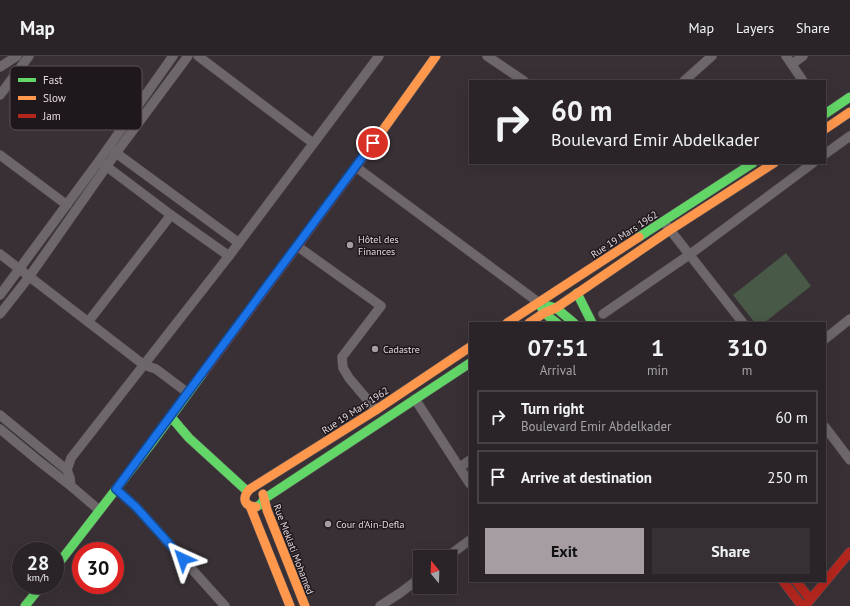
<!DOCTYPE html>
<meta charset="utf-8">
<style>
:root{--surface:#2a2428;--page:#363034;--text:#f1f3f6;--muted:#a5a4a8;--line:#464145;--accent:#a69da3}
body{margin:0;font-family:"PT Sans",sans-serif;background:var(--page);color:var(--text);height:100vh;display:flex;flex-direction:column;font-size:15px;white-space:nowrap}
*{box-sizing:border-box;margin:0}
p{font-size:13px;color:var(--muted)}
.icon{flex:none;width:22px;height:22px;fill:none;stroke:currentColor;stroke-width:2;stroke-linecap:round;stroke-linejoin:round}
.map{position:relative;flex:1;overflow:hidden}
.panel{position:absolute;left:469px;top:266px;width:357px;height:260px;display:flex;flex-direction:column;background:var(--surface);border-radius:0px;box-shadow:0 4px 16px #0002,0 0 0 1px var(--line)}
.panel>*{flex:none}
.hud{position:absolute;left:469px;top:24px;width:357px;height:84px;border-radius:0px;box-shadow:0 4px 16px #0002,0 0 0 1px var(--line);background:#2a2428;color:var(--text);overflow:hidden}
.needle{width:26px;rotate:341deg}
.buttons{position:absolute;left:413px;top:494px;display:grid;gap:8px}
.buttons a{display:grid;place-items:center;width:44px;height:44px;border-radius:0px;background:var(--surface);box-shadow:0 4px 16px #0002,0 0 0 1px var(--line);font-size:20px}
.speed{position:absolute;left:12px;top:486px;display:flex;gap:8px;font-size:20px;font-weight:700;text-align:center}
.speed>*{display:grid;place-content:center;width:52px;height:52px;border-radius:50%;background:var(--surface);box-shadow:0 4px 16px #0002,0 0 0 1px var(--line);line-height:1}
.speed small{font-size:10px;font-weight:400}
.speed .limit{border:6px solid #d22;background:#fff;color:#111}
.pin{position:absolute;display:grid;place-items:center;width:34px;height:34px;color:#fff;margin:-17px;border:2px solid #fff;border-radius:50%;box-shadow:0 1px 4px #0007}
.me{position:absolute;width:44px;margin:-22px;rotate:318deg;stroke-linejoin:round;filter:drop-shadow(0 0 3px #0008)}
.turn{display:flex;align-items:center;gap:14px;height:84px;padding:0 16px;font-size:18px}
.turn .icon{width:52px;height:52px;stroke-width:2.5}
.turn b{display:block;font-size:28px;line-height:34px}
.eta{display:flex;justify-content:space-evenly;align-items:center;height:68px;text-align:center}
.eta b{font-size:24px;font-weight:600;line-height:28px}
.button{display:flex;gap:8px;margin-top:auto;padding:8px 16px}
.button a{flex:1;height:46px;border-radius:0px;background:var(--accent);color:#111;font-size:16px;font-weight:600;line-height:46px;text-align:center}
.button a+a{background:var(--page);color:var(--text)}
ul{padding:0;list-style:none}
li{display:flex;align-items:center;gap:12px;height:54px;margin:0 8px 6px;padding:0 8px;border:2px solid var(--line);border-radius:0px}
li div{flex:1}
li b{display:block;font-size:15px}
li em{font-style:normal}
header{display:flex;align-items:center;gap:24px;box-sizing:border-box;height:56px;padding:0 20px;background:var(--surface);border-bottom:1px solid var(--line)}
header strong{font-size:19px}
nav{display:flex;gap:22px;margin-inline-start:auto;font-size:14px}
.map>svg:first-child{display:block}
.green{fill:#485947}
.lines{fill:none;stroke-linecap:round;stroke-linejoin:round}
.street-casing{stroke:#554e53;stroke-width:10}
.fast-casing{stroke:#554e53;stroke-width:10}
.slow-casing{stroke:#554e53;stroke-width:10}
.jam-casing{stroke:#554e53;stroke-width:10}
.street{stroke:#6d676b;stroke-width:9}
.fast{stroke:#63d668;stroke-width:9}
.slow{stroke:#ff974d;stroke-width:9}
.jam{stroke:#b3261e;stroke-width:9}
.route-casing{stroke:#114b97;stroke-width:10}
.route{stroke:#1a73e8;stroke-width:7}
.poi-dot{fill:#a69da3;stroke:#1e171b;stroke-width:1.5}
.labels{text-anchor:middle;stroke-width:3;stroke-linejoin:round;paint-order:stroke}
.street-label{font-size:10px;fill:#e1d8de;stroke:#1e171b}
.poi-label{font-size:10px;fill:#e1d8de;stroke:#1e171b;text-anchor:start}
.key{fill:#1e171b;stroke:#585156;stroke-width:1}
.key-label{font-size:11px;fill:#e1d8de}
</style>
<header>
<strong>Map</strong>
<nav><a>Map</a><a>Layers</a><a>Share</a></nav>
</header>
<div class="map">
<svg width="850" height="550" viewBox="0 0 850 550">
<rect width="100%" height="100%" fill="#383035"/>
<path class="green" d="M786,197L811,230L764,267H755L733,239Z"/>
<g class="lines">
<g class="street-casing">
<g id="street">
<path d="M198,0L313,87"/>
<path d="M487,0L524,25"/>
<path d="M786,0L803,25"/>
<path d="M792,8L803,0"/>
<path d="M0,11L17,0"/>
<path d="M684,25L712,0"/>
<path d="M0,39L29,0"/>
<path d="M112,94L239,187"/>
<path d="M825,98L850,80"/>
<path d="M0,99L67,149"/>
<path d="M102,107L171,159L229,200"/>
<path d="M356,111L538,246"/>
<path d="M667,170L743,267"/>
<path d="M297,190L381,250L342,301L343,312L349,322L376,354"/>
<path d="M0,198L144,309L156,313L188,337"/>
<path d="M0,239L99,105L173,0"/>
<path d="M0,258L29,221L116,97L188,0"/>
<path d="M603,258L689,199L813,107"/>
<path d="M88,266L171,159"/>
<path d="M825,283L850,263"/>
<path d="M415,343L470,428"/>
<path d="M0,359L67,414"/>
<path d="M825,371L850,404"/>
<path d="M0,373L40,406L71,430"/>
<path d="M460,411L470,404"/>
<path d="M116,433L136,451L225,550"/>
<path d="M99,454L71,430L70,422L67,414L71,402L229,200L379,0"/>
<path d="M447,501L470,484"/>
<path d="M380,550L400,537L420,522"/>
</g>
</g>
<g class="fast-casing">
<g id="fast">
<path d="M825,58L850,41"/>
<path d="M639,181L753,107"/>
<path d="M577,237L592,267"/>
<path d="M549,250L556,252L574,267"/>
<path d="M541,251L544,257L557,267"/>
<path d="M171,361L189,382L247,435"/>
<path d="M256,451L261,448L264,443L470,307"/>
<path d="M55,512L151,388L203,317"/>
<path d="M25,550L42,529"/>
</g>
</g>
<g class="slow-casing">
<g id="slow">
<path d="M825,73L850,56"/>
<path d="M370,92L436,0"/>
<path d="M507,267L639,181"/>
<path d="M529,267L544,257L556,252L670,174L774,107"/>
<path d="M263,438L267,454L305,550"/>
<path d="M250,450L290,550"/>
<path d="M256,451C243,450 242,441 250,433L376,354L470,291"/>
</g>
</g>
<g class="jam-casing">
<g id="jam">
<path d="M203,317L370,92"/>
<path d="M783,525L802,550"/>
<path d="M796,525L810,543"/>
<path d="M805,550L850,496"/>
</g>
</g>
<use href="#street" class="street"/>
<use href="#fast" class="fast"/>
<use href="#slow" class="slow"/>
<use href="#jam" class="jam"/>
</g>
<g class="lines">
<g class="route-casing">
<path id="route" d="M183,503L136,451L116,433L373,87"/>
</g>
<use href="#route" class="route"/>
</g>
<g class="poi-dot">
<circle cx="350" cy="189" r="4"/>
<circle cx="375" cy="293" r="4"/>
<circle cx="328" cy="468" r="4"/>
</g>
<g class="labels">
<g class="street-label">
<text transform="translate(624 178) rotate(-33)" y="4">Rue 19 Mars 1962</text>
<text transform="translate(355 354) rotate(-33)" y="4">Rue 19 Mars 1962</text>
<text transform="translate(294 493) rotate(69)" y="4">Rue Meklati Mohamed</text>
</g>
<g class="poi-label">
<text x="358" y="187">Hôtel des<tspan x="358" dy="12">Finances</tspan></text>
<text x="383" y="297">Cadastre</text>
<text x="336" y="472">Cour d'Ain-Defla</text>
</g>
</g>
<rect x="10" y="10" width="132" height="64" rx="6" class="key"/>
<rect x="18" y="22" width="18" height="4" fill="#63d668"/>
<rect x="18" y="40" width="18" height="4" fill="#ff974d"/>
<rect x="18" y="58" width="18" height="4" fill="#b3261e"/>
<g class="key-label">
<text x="43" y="28">Fast</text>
<text x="43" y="46">Slow</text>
<text x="43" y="64">Jam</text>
</g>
</svg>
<div class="buttons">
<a><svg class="needle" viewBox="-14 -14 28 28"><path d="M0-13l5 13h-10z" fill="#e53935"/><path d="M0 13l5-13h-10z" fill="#a5a4a8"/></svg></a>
</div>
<div class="speed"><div>28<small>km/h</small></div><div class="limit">30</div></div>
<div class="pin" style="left:373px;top:87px;background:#d93025"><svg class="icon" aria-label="arrive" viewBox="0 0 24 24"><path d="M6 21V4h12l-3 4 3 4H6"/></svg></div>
<svg class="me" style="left:183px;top:503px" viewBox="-20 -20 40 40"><path d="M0-17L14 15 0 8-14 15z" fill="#1a73e8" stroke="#fff" stroke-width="4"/></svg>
<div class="hud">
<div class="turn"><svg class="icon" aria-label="right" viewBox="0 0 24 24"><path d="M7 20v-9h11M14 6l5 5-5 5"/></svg><div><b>60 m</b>Boulevard Emir Abdelkader</div></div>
</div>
<section class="panel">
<div class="eta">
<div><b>07:51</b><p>Arrival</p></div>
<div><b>1</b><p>min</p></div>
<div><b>310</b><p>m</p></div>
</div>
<ul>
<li><svg class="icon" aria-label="right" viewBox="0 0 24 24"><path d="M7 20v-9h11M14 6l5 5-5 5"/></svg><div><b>Turn right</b><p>Boulevard Emir Abdelkader</p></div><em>60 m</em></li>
<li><svg class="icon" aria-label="arrive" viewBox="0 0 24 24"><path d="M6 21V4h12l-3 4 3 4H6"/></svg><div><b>Arrive at destination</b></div><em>250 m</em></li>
</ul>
<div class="button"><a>Exit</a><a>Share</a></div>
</section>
</div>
